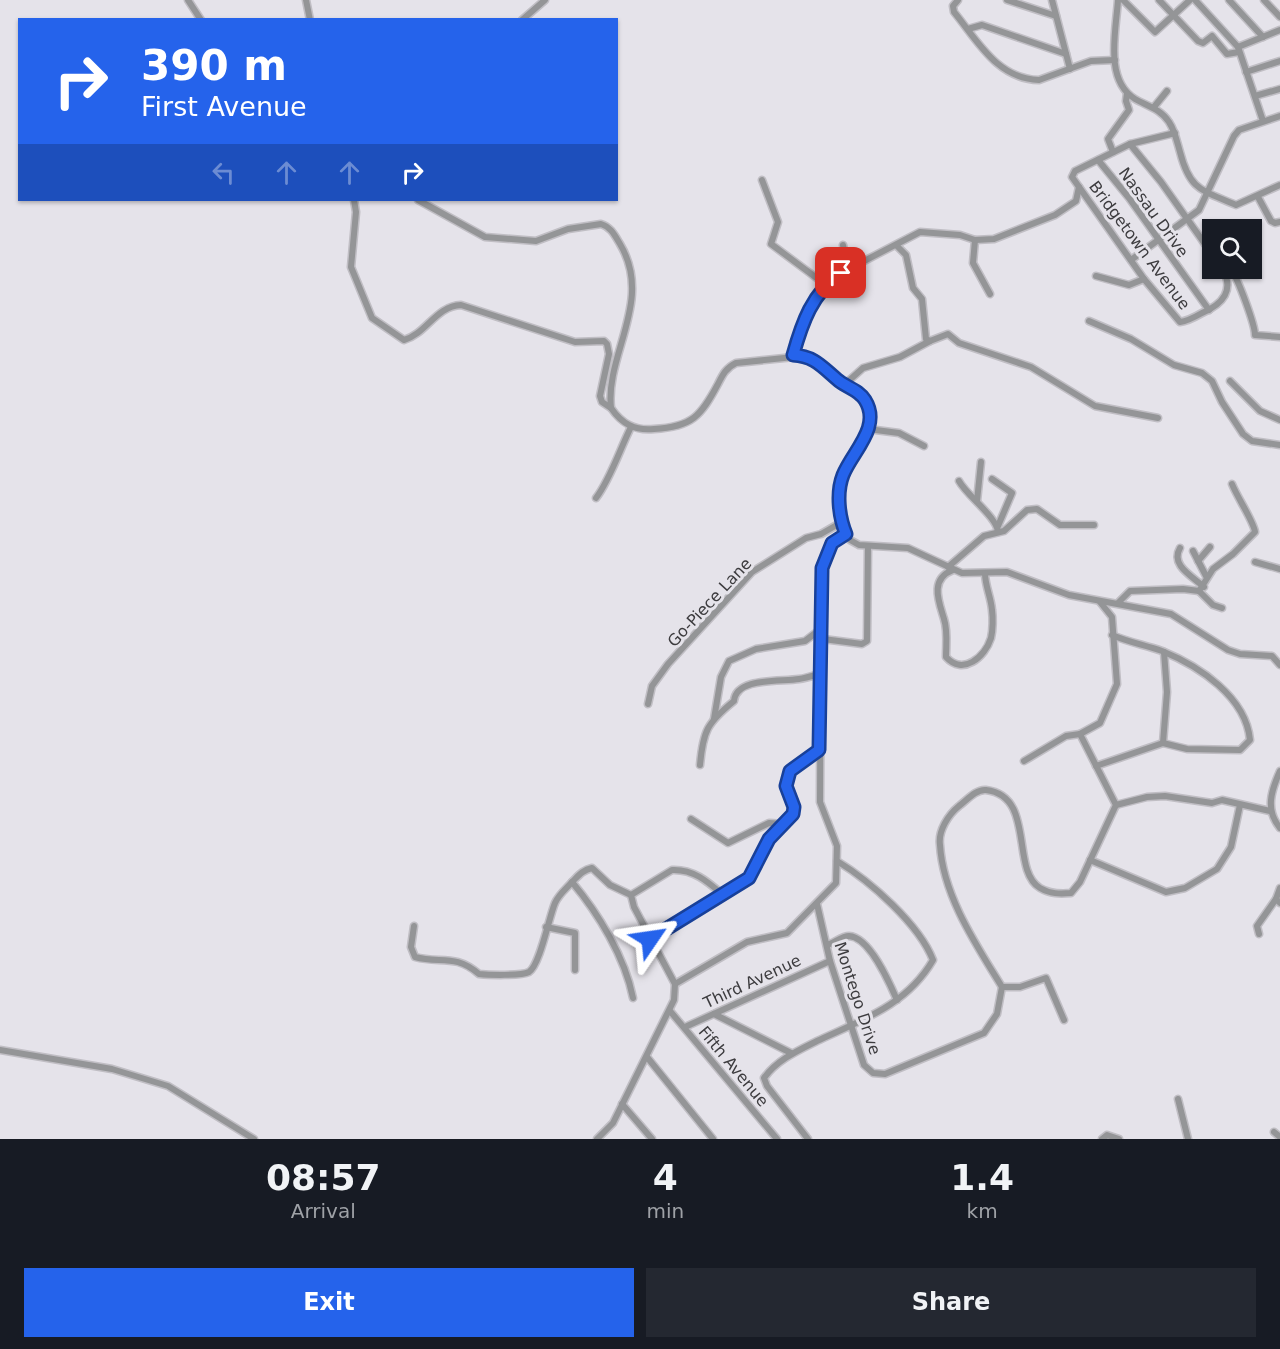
<!DOCTYPE html>
<style>
:root{--surface:#171b24;--page:#242831;--text:#f1f3f6;--muted:#9ea1a6;--accent:#2563eb}
body{margin:0;font-family:"DejaVu Sans",sans-serif;background:var(--page);color:var(--text);height:100vh;display:flex;flex-direction:column;font-size:22px;white-space:nowrap}
*{box-sizing:border-box;margin:0}
p{font-size:20px;color:var(--muted)}
.icon{flex:none;width:33px;height:33px;fill:none;stroke:currentColor;stroke-width:2;stroke-linecap:round;stroke-linejoin:round}
.map{position:relative;height:1139px;overflow:hidden}
.details{display:flex;flex-direction:column;background:var(--surface);flex:1}
.details>*{flex:none}
.guide{position:absolute;left:18px;top:18px;width:600px;height:183px;border-radius:0px;box-shadow:0 2px 4px #0004;background:#2563eb;color:#fff;overflow:hidden}
.buttons{position:absolute;left:1202px;top:219px;display:grid;gap:12px}
.buttons a{display:grid;place-items:center;width:60px;height:60px;border-radius:0px;background:var(--surface);box-shadow:0 2px 4px #0004;font-size:30px}
.pin{position:absolute;display:grid;place-items:center;width:51px;height:51px;color:#fff;margin:-26px;border-radius:12px;box-shadow:0 3px 9px #0006}
.me{position:absolute;width:66px;margin:-33px;rotate:58deg;stroke-linejoin:round;filter:drop-shadow(0 0 4px #0008)}
.turn{display:flex;align-items:center;gap:21px;height:126px;padding:0 24px;font-size:27px}
.turn .icon{width:78px;height:78px;stroke-width:2.5}
.turn b{display:block;font-size:42px;line-height:51px}
.lanes{display:flex;align-items:center;height:57px;padding:0 24px;background:#0003;justify-content:center;gap:30px;direction:ltr}
.lanes .off{opacity:.35}
.eta{display:flex;justify-content:space-evenly;align-items:center;height:102px;text-align:center}
.eta b{font-size:36px;font-weight:700;line-height:42px}
.action{display:flex;gap:12px;margin-top:auto;padding:12px 24px}
.action a{flex:1;height:69px;border-radius:0px;background:var(--accent);color:#fff;font-size:24px;font-weight:700;line-height:69px;text-align:center}
.action a+a{background:var(--page);color:var(--text)}
.map>svg:first-child{display:block}
.lines{fill:none;stroke-linecap:round;stroke-linejoin:round}
.minor-casing{stroke:#c0bec4;stroke-width:9}
.minor{stroke:#949597;stroke-width:6}
.route-casing{stroke:#184099;stroke-width:15}
.route{stroke:#2563eb;stroke-width:10}
.labels{text-anchor:middle;stroke-width:6;stroke-linejoin:round;paint-order:stroke}
.street-label{font-size:16px;fill:#3d3c3f;stroke:#e5e3ea}
</style>
<div class="map">
<svg width="1280" height="1139" viewBox="0 0 1280 1139">
<rect width="100%" height="100%" fill="#e5e3ea"/>
<g class="lines">
<g class="minor-casing">
<g id="minor">
<path d="M188,0L201,20"/>
<path d="M306,0L310,20"/>
<path d="M958,0L953,6L954,12C977,40 997,79 1039,80L1091,61L1115,60"/>
<path d="M1007,0L1056,16"/>
<path d="M1052,0L1070,69"/>
<path d="M1118,0C1116,31 1104,80 1135,99C1147,106 1161,109 1169,122C1175,131 1177,142 1180,152C1190,191 1202,190 1236,205L1280,185"/>
<path d="M1123,0L1155,32L1190,0"/>
<path d="M1159,0L1198,41L1203,43L1212,36L1227,54L1239,52"/>
<path d="M1195,0L1238,47L1263,121"/>
<path d="M1229,0L1263,37"/>
<path d="M1264,0L1280,17"/>
<path d="M522,20L545,0"/>
<path d="M968,29L982,25L1066,54"/>
<path d="M1238,47L1280,30"/>
<path d="M1246,72L1280,61"/>
<path d="M1255,96L1280,89"/>
<path d="M1154,107L1167,91"/>
<path d="M1175,133L1130,144L1075,171L1072,177L1144,279L1180,322C1188,321 1195,317 1202,313C1223,304 1235,290 1222,268"/>
<path d="M1130,144L1161,182L1212,254"/>
<path d="M1113,152L1108,139L1129,110L1126,101L1127,93"/>
<path d="M1098,160L1129,198L1209,310"/>
<path d="M762,180L778,222L771,244L826,285"/>
<path d="M1258,197L1271,221L1275,223L1280,222"/>
<path d="M354,200L356,212L351,267L372,318L404,340C426,334 436,306 461,305L575,342L604,341L607,344L609,354L600,396L602,402L611,408"/>
<path d="M418,200L485,237L536,241L568,229L601,224C611,227 615,236 620,244C654,301 605,354 611,408C622,424 635,431 654,429C692,427 701,416 718,384C723,374 726,368 736,363L804,356L824,365L837,379L864,398L869,408L868,429L863,442L847,466L839,488L842,527L850,540L859,545L908,548L962,573L1007,572L1069,595L1171,614L1228,650L1240,654L1272,656L1280,665"/>
<path d="M975,240L973,263L990,294"/>
<path d="M897,246L906,255L913,288L922,299L926,339L930,341L948,334L959,343L1031,367L1095,406L1158,418"/>
<path d="M1131,260L1199,210L1234,136L1239,130L1280,116"/>
<path d="M1224,272L1231,270C1238,278 1255,325 1255,335L1280,337"/>
<path d="M841,273L845,255L843,245"/>
<path d="M1096,276L1129,285L1144,279"/>
<path d="M1089,321L1131,339L1174,365L1202,373L1212,381L1222,402L1243,434L1252,441L1280,445"/>
<path d="M793,355L807,312L826,285L841,273L920,232L960,235L975,240L994,239L1055,215L1076,201L1079,187"/>
<path d="M1230,381L1260,411L1280,420"/>
<path d="M844,385L863,368L900,357L930,341"/>
<path d="M868,429L899,433L924,446"/>
<path d="M992,479L1012,493L998,526"/>
<path d="M959,481C967,496 997,517 998,532"/>
<path d="M596,498C610,480 620,449 631,427"/>
<path d="M977,501L981,462"/>
<path d="M1180,548C1170,565 1192,576 1204,587"/>
<path d="M1193,551L1206,576"/>
<path d="M1198,561L1210,547"/>
<path d="M1255,562L1280,569"/>
<path d="M948,567L984,536L1004,531L1027,510L1037,509L1060,525H1094"/>
<path d="M953,570C929,579 939,602 944,619C948,631 946,645 946,657C963,676 985,657 991,638C993,630 993,617 992,610C991,597 985,586 985,573"/>
<path d="M1199,591L1213,605L1222,608"/>
<path d="M1100,602L1112,617L1117,684L1100,723L1080,734L1116,805"/>
<path d="M1118,603L1130,591L1183,589L1199,591L1213,569L1233,554L1255,532C1254,522 1237,497 1232,484"/>
<path d="M823,639L862,644L867,641L868,547"/>
<path d="M648,704L652,686L668,664L752,572L806,538L821,534L842,522"/>
<path d="M714,719L721,677L729,661L756,649L805,641L822,628"/>
<path d="M1163,743L1167,692L1164,652"/>
<path d="M1024,761L1066,736L1080,734"/>
<path d="M700,765C703,731 707,723 734,701C736,677 780,682 799,679C807,678 815,675 822,673"/>
<path d="M1096,766L1163,743L1187,749L1240,750L1250,740C1246,697 1199,666 1162,651C1145,645 1128,642 1112,635"/>
<path d="M1280,771C1271,791 1265,810 1280,828"/>
<path d="M1116,805L1147,797L1165,796L1212,803L1222,800L1270,811"/>
<path d="M691,819L728,843L769,823L785,824"/>
<path d="M1090,860L1166,892L1185,888L1217,869L1231,847L1240,805"/>
<path d="M572,882C598,913 625,957 633,998"/>
<path d="M1280,888L1276,899L1280,903"/>
<path d="M817,904L830,961L864,1065L873,1073L885,1074L984,1033L997,1014L1002,987H1020L1046,978L1064,1020"/>
<path d="M414,926L411,947L415,957C440,964 455,953 479,974C489,975 521,976 529,972C540,965 549,917 555,903C559,894 567,888 573,881C579,875 583,870 592,868L610,885L631,895"/>
<path d="M546,927L575,933V970"/>
<path d="M1259,934L1257,926L1276,899"/>
<path d="M650,939L749,878L769,839L793,814L794,807L787,786L791,772L819,750"/>
<path d="M827,945C834,943 842,936 849,936C870,937 890,984 897,1000"/>
<path d="M675,984L747,942L787,933L836,883L837,846L820,802L821,595L825,555L832,543L845,534"/>
<path d="M1002,987C977,946 943,896 940,845C938,831 948,815 959,806C967,800 976,789 986,790C1036,796 1010,870 1040,888C1050,894 1060,894 1071,893L1080,882L1116,805"/>
<path d="M670,1011L777,1139"/>
<path d="M714,1014L791,1053"/>
<path d="M685,1027L830,961"/>
<path d="M0,1050L112,1069L168,1086L254,1139"/>
<path d="M647,1057L713,1139"/>
<path d="M1178,1099L1188,1139"/>
<path d="M622,1104L652,1139"/>
<path d="M1274,1132L1280,1137"/>
<path d="M597,1139L613,1123L674,1000L675,984L634,907L631,895L672,870C693,869 707,881 722,894"/>
<path d="M808,1139L767,1086L764,1078C777,1060 797,1051 817,1041C862,1020 907,1005 933,960C919,924 870,881 837,861"/>
<path d="M1102,1139L1107,1135L1119,1139"/>
</g>
</g>
<use href="#minor" class="minor"/>
</g>
<g class="lines">
<g class="route-casing">
<path id="route" d="M650,939L749,878L769,839L793,814L794,807L786,786L790,771L819,750L822,568L832,543L846,534C839,517 836,493 843,475C852,452 882,427 865,400C859,390 848,388 839,381C823,368 815,356 793,355C802,323 812,293 841,273"/>
</g>
<use href="#route" class="route"/>
</g>
<g class="labels">
<g class="street-label">
<text transform="translate(1154 212) rotate(54)" y="6">Nassau Drive</text>
<text transform="translate(1140 245) rotate(53)" y="6">Bridgetown Avenue</text>
<text transform="translate(709 602) rotate(-47)" y="6">Go-Piece Lane</text>
<text transform="translate(752 981) rotate(-25)" y="6">Third Avenue</text>
<text transform="translate(858 998) rotate(72)" y="6">Montego Drive</text>
<text transform="translate(734 1066) rotate(50)" y="6">Fifth Avenue</text>
</g>
</g>
</svg>
<div class="buttons">
<a><svg class="icon" aria-label="search" viewBox="0 0 24 24"><circle cx="10" cy="10" r="6"/><path d="M15 15l6 6"/></svg></a>
</div>
<div class="pin" style="left:841px;top:273px;background:#d93025"><svg class="icon" aria-label="arrive" viewBox="0 0 24 24"><path d="M6 21V4h12l-3 4 3 4H6"/></svg></div>
<svg class="me" style="left:650px;top:939px" viewBox="-20 -20 40 40"><path d="M0-17L14 15 0 8-14 15z" fill="#2563eb" stroke="#fff" stroke-width="4"/></svg>
<div class="guide">
<div class="turn"><svg class="icon" aria-label="right" viewBox="0 0 24 24"><path d="M7 20v-9h11M14 6l5 5-5 5"/></svg><div><b>390 m</b>First Avenue</div></div>
<div class="lanes"><svg class="icon off" aria-label="left" viewBox="0 0 24 24"><path d="M17 20v-9H6M10 6l-5 5 5 5"/></svg><svg class="icon off" aria-label="ahead" viewBox="0 0 24 24"><path d="M12 20V5M6 11l6-6 6 6"/></svg><svg class="icon off" aria-label="ahead" viewBox="0 0 24 24"><path d="M12 20V5M6 11l6-6 6 6"/></svg><svg class="icon" aria-label="right" viewBox="0 0 24 24"><path d="M7 20v-9h11M14 6l5 5-5 5"/></svg></div>
</div>
</div>
<section class="details">
<div class="eta">
<div><b>08:57</b><p>Arrival</p></div>
<div><b>4</b><p>min</p></div>
<div><b>1.4</b><p>km</p></div>
</div>
<div class="action"><a>Exit</a><a>Share</a></div>
</section>
